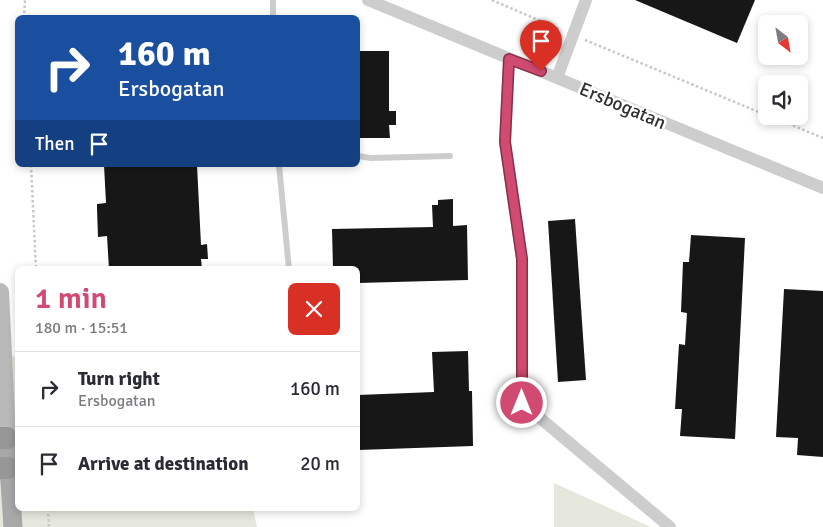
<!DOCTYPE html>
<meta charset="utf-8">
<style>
:root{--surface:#fff;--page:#f7f7f7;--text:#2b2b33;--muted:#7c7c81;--line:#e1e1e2;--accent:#d04a71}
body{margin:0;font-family:Signika,sans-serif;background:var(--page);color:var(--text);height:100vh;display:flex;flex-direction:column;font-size:19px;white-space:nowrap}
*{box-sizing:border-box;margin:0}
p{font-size:16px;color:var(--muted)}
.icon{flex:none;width:28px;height:28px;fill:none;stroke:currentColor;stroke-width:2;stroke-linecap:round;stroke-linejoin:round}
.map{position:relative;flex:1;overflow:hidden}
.side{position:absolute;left:15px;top:266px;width:345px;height:245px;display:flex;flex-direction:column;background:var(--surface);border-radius:8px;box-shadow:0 2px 8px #0003}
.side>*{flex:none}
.top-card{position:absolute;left:15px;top:15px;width:345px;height:152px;border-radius:8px;box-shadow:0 2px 8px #0003;background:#1a4fa0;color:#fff;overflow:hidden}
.needle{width:32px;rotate:149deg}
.controls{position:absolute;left:758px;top:15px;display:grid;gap:10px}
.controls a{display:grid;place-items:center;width:50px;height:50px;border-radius:8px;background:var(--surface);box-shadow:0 2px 8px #0003;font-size:25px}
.pin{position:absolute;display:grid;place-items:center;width:42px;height:42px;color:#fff;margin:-51px -21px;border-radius:50% 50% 50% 0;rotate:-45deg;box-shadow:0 0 5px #0007}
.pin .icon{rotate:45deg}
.me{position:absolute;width:55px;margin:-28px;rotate:0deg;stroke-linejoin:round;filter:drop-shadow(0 0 4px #0008)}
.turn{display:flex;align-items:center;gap:18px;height:105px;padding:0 20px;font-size:22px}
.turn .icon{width:65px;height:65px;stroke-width:2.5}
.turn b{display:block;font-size:35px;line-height:42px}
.then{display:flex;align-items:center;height:48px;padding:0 20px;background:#0003;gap:10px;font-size:19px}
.round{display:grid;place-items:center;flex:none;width:52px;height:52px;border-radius:8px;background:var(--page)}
.head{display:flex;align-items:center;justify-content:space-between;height:85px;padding:0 20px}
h1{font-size:30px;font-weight:600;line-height:38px;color:var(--accent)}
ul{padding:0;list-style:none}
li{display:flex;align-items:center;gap:15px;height:75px;padding:0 20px;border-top:1px solid var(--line)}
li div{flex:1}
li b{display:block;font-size:19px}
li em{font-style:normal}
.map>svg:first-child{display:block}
.green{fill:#e6e8dd}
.building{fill:#171717}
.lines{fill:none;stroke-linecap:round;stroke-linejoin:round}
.path{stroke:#c7c7c7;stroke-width:2.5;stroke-dasharray:2.5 2.5;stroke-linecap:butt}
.lane{stroke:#cdcdcd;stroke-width:6}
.street{stroke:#cdcdcd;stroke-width:12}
.secondary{stroke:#bababa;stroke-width:18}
.primary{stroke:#a8a8a8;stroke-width:19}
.highway{stroke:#979797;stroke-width:22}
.route-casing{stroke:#873049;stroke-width:12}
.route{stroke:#d04a71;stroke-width:9}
.labels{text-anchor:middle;stroke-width:5;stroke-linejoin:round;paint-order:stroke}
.street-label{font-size:19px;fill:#303030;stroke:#fff}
</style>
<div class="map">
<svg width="823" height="527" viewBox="0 0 823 527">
<rect width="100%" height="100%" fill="#fff"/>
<g class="green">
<path d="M0,354L17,357L18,509H253L257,527H0Z"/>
<path d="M554,483L651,527H554Z"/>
</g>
<g class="building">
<path d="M635,0H755L737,43Z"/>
<path d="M358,51H389V111H396V125H389L390,138H358Z"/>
<path d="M104,165H197L201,245L207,244L208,259H201L202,269H109L107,236L98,237L97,209V204L106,203Z"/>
<path d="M453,199V226L467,225L468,280L358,283V269H333L332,229L433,227L432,205H438V200Z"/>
<path d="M575,219L586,380L558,382L548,221Z"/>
<path d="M691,235L745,238L735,439L680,436L682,409H675L679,344L685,345L687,313L681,312L683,262H689Z"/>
<path d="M784,289L823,291V457L797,455L798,438L776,437Z"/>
<path d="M468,351L469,391H472L473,446L358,450V395L434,392L432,352Z"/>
</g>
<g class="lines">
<g class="path">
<path d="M492,0L561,30"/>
<path d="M24,18L25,0"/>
<path d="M585,40L766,115"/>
<path d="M770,116L823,138"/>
<path d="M31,165L36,269"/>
<path d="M48,509L49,527"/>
</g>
<g class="lane">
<path d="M273,0V18"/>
<path d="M358,156L371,158L450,156"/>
<path d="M279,165L289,269"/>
</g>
<g class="street">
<path d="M368,0L823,188"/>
<path d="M509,59L505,142L522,259V403L670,527"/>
<path d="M557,78L586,0"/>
</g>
<path class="secondary" d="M0,292L7,438"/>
<path class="primary" d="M7,438L13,527"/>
<g class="highway">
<path d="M0,438H7"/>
<path d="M0,468H8"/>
</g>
</g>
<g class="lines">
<g class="route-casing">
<path id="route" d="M522,403V259L505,142L509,59L541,71"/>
</g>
<use href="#route" class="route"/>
</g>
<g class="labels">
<g class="street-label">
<text transform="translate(623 105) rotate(23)" y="7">Ersbogatan</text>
</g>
</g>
</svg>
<div class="controls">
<a><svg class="needle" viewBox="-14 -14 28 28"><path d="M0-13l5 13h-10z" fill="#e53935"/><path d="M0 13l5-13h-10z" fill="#7c7c81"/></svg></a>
<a><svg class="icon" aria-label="sound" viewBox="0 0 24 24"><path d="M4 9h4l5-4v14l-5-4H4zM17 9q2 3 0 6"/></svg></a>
</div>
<div class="pin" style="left:541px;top:71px;background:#d93025"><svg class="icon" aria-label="arrive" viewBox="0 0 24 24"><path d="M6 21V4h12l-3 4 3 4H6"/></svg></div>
<svg class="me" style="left:522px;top:403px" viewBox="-20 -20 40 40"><circle r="17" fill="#d04a71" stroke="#fff" stroke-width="3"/><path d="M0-11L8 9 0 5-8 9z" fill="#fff"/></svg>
<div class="top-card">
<div class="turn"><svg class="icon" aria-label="right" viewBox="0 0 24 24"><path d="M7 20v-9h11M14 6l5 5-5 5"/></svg><div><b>160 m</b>Ersbogatan</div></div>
<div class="then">Then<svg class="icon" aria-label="arrive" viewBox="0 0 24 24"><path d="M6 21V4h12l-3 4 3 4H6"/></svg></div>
</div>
<section class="side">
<div class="head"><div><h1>1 min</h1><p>180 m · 15:51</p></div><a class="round" style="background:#d93025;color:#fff"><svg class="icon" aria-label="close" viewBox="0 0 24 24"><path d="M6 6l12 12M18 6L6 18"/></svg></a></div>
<ul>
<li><svg class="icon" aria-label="right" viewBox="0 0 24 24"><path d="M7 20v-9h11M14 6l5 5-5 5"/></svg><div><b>Turn right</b><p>Ersbogatan</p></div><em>160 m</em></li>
<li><svg class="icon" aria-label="arrive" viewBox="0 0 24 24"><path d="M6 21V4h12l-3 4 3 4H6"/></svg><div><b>Arrive at destination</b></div><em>20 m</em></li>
</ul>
</section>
</div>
